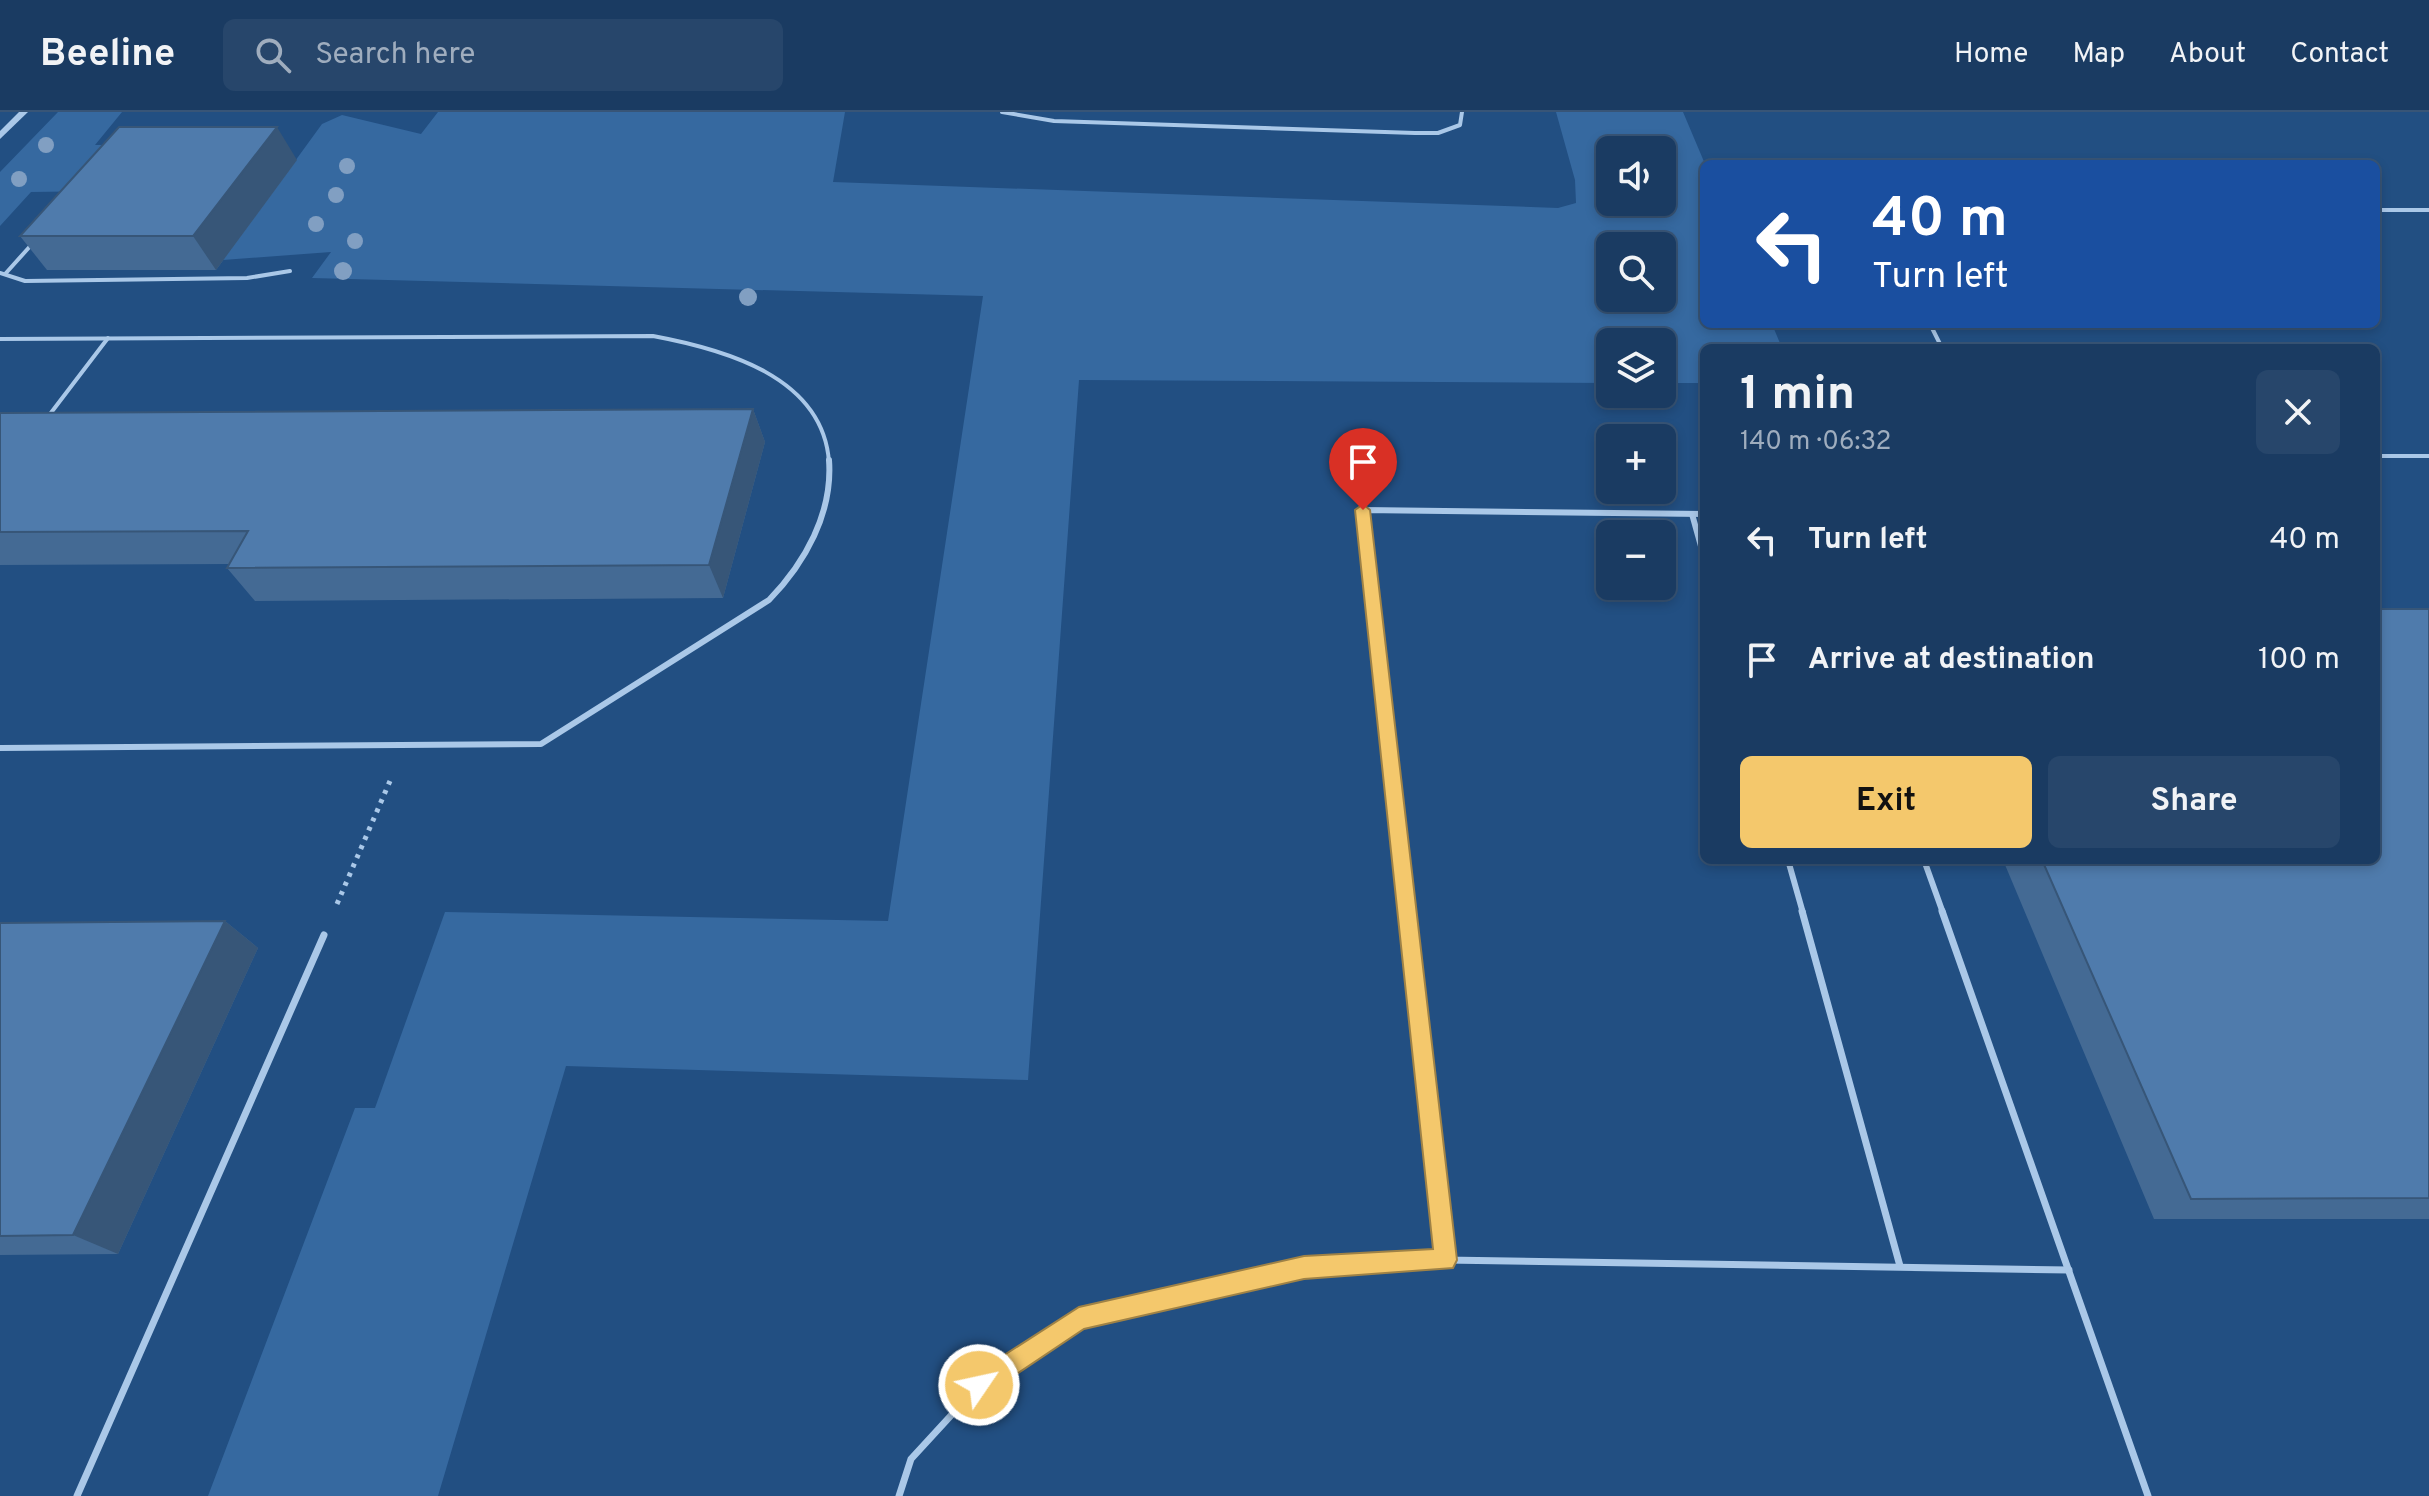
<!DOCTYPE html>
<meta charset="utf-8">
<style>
:root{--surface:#1a3b62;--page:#27466b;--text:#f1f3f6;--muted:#9fadbe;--line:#385577;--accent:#f4c86c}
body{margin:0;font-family:Overpass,sans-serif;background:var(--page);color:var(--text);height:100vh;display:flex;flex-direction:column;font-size:30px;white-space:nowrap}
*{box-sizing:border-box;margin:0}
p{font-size:26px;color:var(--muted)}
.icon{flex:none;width:44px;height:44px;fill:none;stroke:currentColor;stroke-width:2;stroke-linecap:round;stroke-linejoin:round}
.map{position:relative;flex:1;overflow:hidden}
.side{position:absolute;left:1700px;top:232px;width:680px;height:520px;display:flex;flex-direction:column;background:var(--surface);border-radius:12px;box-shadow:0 4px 12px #0003,0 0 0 2px var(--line)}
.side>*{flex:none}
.guide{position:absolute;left:1700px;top:48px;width:680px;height:168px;border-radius:12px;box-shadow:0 4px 12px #0003,0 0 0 2px var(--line);background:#1a4fa0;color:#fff;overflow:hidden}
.tools{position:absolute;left:1596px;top:24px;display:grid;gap:16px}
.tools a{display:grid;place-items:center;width:80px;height:80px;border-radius:12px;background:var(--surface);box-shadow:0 4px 12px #0003,0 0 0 2px var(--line);font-size:40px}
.pin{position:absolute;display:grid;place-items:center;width:68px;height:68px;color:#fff;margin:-82px -34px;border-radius:50% 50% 50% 0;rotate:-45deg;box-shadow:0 0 8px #0007}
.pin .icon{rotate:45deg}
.me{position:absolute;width:88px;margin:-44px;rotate:56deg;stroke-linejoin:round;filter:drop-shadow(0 0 6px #0008)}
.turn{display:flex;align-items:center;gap:28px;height:168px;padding:0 40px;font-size:36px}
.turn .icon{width:104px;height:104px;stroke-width:2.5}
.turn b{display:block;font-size:56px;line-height:68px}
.round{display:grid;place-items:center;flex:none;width:84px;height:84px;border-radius:12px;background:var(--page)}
.head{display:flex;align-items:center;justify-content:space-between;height:136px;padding:0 40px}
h1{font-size:48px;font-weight:700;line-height:60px}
.action{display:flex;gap:16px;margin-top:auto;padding:16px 40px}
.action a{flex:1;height:92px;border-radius:12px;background:var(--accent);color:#111;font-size:32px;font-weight:700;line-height:92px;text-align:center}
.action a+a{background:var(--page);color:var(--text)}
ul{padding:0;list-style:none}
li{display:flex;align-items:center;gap:24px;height:120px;padding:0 40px}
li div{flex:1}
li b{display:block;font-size:30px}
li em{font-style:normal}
header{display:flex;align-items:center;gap:48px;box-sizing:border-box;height:112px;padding:0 40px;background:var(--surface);border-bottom:2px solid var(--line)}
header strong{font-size:38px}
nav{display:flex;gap:44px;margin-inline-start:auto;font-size:28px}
.search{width:560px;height:72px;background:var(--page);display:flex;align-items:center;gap:20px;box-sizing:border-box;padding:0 28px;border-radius:12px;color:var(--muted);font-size:30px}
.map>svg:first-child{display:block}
.green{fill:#3669a0;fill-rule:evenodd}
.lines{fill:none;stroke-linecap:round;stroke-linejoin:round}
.path{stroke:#aac8e8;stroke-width:5;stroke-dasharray:4 6;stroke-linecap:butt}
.service-far2{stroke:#aac8e8;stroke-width:4}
.service-far1{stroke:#aac8e8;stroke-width:6}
.service{stroke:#aac8e8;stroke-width:7}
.tertiary{fill:#aac8e8;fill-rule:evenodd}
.tree{fill:#819fc2}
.wall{fill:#446a94}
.shaded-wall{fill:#375678}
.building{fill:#4f7bac;stroke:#375678;stroke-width:2}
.route{fill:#f4c86c;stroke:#9f8246;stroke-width:2}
</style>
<header>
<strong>Beeline</strong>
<div class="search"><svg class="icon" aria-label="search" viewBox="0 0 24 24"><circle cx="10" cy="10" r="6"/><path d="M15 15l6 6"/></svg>Search here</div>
<nav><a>Home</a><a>Map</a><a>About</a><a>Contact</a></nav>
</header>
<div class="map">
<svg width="2429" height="1384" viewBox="0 0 2429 1384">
<rect width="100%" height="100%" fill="#224f82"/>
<g class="green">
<path d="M58,0H122L95,33L237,32L103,79L31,80L0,114V60Z"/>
<path d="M438,0H845L833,70L1558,96L1576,91L1575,68L1556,0H1683L1705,52L1704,212H1772L1782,236H1704V271H1662V230H1610V271L1079,268L1028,968L566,954L438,1384H208L355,996H375L445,800L888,809L983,184L312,166L331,140L223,148L322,12L342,3L421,22ZM1610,38H1662V90H1610ZM1610,134H1662V186H1610Z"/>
</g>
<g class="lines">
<path class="path" d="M337,792L390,669"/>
<g class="service-far2">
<path d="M1002,0L1054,9L1415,21H1438L1460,13L1462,0"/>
<path d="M2376,98H2429"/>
<path d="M0,161L25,169L247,166L290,159"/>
<path d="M6,161L33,131"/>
<path d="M1930,212L1942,236"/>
<path d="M0,227L653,224C723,237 823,264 829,350"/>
<path d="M47,306L108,226"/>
<path d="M2376,344H2429"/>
</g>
<g class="service-far1">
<path d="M1692,402L1704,445"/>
<path d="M0,636L541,632L769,488C805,451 833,401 829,348"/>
<path d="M1788,748L1803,801"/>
<path d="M1924,748L1943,801"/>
<path d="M1407,801L1363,398L1704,402"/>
</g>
<g class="service">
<path d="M1407,799L1445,1148L2069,1158"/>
<path d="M1802,799L1900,1154"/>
<path d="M1942,799L2148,1384"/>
<path d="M77,1384L324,823"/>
<path d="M899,1384L911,1347L979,1273L1079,1207L1304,1156L1445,1148"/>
</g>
<path class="tertiary" d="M19,0H28L0,27V19Z"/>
</g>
<g class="tree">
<circle cx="46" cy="33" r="8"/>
<circle cx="347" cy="54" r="8"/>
<circle cx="19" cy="67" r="8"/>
<circle cx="336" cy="83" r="8"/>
<circle cx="316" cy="112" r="8"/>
<circle cx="355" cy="129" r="8"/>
<circle cx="343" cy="159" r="9"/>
<circle cx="748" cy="185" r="9"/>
</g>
<g class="wall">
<path d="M297,48L216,158H47L20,124Z"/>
<path d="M753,297L765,330L723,486L255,489L227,456L230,452L0,453V301Z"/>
<path d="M2429,497V1107H2154L2003,748H2376Z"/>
<path d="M225,809L258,836L118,1142L0,1143V811Z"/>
</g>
<g class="shaded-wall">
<path d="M277,15L297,48L216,158L193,124Z"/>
<path d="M753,297L765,330L723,486L709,453Z"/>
<path d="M225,809L258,836L118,1142L73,1123Z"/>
</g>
<g class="building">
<path d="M119,15H277L193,124H20Z"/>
<path d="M753,297L709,453L227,456L248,419L0,420V301Z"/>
<path d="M2376,497H2429V1086L2191,1087L2042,748H2376Z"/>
<path d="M225,809L73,1123L0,1124V811Z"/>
</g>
<path class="route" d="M1363,392L1370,398L1457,1148L1453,1156L1304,1167L1084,1217L987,1282L979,1285L970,1282L967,1273L970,1265L1079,1195L1304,1144L1433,1137L1355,398Z"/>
</svg>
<div class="tools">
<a><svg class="icon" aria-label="sound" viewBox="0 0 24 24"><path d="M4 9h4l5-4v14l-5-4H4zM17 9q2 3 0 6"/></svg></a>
<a><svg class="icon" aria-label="search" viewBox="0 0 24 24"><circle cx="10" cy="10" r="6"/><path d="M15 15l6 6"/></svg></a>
<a><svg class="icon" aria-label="layers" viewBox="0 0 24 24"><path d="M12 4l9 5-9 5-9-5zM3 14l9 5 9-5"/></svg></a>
<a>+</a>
<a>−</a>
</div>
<div class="pin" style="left:1363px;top:398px;background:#d93025"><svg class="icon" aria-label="arrive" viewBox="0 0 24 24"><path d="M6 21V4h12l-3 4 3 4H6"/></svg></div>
<svg class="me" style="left:979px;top:1273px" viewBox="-20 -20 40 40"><circle r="17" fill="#f4c86c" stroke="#fff" stroke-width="3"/><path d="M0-11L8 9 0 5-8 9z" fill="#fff"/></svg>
<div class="guide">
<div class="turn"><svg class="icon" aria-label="left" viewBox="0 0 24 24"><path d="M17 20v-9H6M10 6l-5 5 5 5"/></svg><div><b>40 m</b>Turn left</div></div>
</div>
<section class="side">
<div class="head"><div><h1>1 min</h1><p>140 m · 06:32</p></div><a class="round"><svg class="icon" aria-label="close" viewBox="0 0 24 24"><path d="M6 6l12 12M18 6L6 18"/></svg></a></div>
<ul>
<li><svg class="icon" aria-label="left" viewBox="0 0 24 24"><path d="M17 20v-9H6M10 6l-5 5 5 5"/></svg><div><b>Turn left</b></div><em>40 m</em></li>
<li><svg class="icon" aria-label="arrive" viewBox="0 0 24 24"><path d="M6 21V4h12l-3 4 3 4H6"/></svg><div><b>Arrive at destination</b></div><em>100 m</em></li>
</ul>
<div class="action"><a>Exit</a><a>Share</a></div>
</section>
</div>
